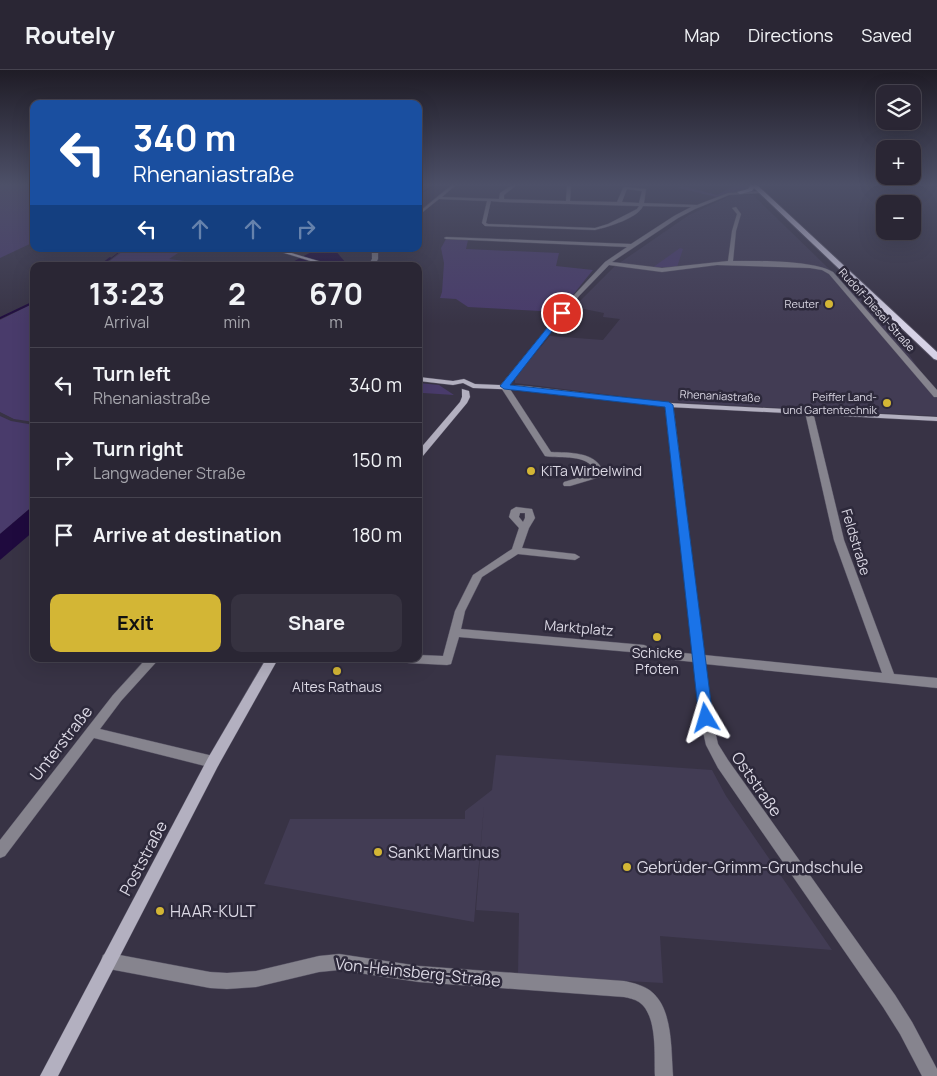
<!DOCTYPE html>
<meta charset="utf-8">
<style>
:root{--surface:#2a2634;--page:#363240;--text:#f1f3f6;--muted:#a5a5ac;--line:#46434f;--accent:#d3b635}
body{margin:0;font-family:Manrope,sans-serif;background:var(--page);color:var(--text);height:100vh;display:flex;flex-direction:column;font-size:19px;white-space:nowrap}
*{box-sizing:border-box;margin:0}
p{font-size:16px;color:var(--muted)}
.icon{flex:none;width:28px;height:28px;fill:none;stroke:currentColor;stroke-width:2;stroke-linecap:round;stroke-linejoin:round}
.map{position:relative;flex:1;overflow:hidden}
.sheet{position:absolute;left:30px;top:192px;width:392px;height:400px;display:flex;flex-direction:column;background:var(--surface);border-radius:10px;box-shadow:0 5px 20px #0002,0 0 0 1px var(--line)}
.sheet>*{flex:none}
.banner{position:absolute;left:30px;top:30px;width:392px;height:152px;border-radius:10px;box-shadow:0 5px 20px #0002,0 0 0 1px var(--line);background:#1a4fa0;color:#fff;overflow:hidden}
.buttons{position:absolute;left:876px;top:15px;display:grid;gap:10px}
.buttons a{display:grid;place-items:center;width:45px;height:45px;border-radius:10px;background:var(--surface);box-shadow:0 5px 20px #0002,0 0 0 1px var(--line);font-size:25px}
.pin{position:absolute;display:grid;place-items:center;width:42px;height:42px;color:#fff;margin:-21px;border:2px solid #fff;border-radius:50%;box-shadow:0 1px 5px #0007}
.me{position:absolute;width:55px;margin:-28px;rotate:353deg;stroke-linejoin:round;filter:drop-shadow(0 0 4px #0008)}
.turn{display:flex;align-items:center;gap:18px;height:105px;padding:0 20px;font-size:22px}
.turn .icon{width:65px;height:65px;stroke-width:2.5}
.turn b{display:block;font-size:35px;line-height:42px}
.lanes{display:flex;align-items:center;height:48px;padding:0 20px;background:#0003;justify-content:center;gap:25px;direction:ltr}
.lanes .off{opacity:.35}
.eta{display:flex;justify-content:space-evenly;align-items:center;height:85px;text-align:center}
.eta b{font-size:30px;font-weight:700;line-height:35px}
.cta{display:flex;gap:10px;margin-top:auto;padding:10px 20px}
.cta a{flex:1;height:58px;border-radius:10px;background:var(--accent);color:#111;font-size:20px;font-weight:700;line-height:58px;text-align:center}
.cta a+a{background:var(--page);color:var(--text)}
ul{padding:0;list-style:none}
li{display:flex;align-items:center;gap:15px;height:75px;padding:0 20px;border-top:1px solid var(--line)}
li div{flex:1}
li b{display:block;font-size:19px}
li em{font-style:normal}
header{display:flex;align-items:center;gap:30px;box-sizing:border-box;height:70px;padding:0 25px;background:var(--surface);border-bottom:1px solid var(--line)}
header strong{font-size:24px}
nav{display:flex;gap:28px;margin-inline-start:auto;font-size:18px}
.map>svg:first-child{display:block}
.built{fill:#423c54}
.green{fill:#493b6b}
.water{fill:#1f0a3e}
.lines{fill:none;stroke-linecap:round;stroke-linejoin:round}
.stream-far1{stroke:#1f0a3e;stroke-width:1}
.stream{stroke:#1f0a3e;stroke-width:2}
.street-casing{stroke:#555162;stroke-width:1}
.secondary-casing{stroke:#555162;stroke-width:1}
.primary-casing{stroke:#555162;stroke-width:2}
.street{fill:#86848e;fill-rule:evenodd}
.secondary{fill:#b3b0c0;fill-rule:evenodd}
.primary{fill:#d6d2e6;fill-rule:evenodd}
.route{fill:#1a73e8;stroke:#114b97}
.poi-dot{fill:#d3b635;stroke:#2d293b;stroke-width:2}
.labels{text-anchor:middle;stroke-width:5;stroke-linejoin:round;paint-order:stroke}
.far-poi-label{font-size:11px;fill:#dbd8e4;stroke:#2d293b;text-anchor:end}
.far-street-label{font-size:11px;fill:#dbd8e4;stroke:#2d293b}
.poi-label{font-size:14px;fill:#dbd8e4;stroke:#2d293b}
.street-label{font-size:14px;fill:#dbd8e4;stroke:#2d293b}
.near-street-label{font-size:16px;fill:#dbd8e4;stroke:#2d293b}
.near-poi-label{font-size:16px;fill:#dbd8e4;stroke:#2d293b;text-anchor:start}
</style>
<header>
<strong>Routely</strong>
<nav><a>Map</a><a>Directions</a><a>Saved</a></nav>
</header>
<div class="map">
<svg width="937" height="1006" viewBox="0 0 937 1006">
<rect width="100%" height="100%" fill="#383345"/>
<g class="built">
<path d="M732,125H753L891,259L937,325V346L667,332L515,313V307L550,266L603,270L620,249L603,247L604,243L574,237L615,196L689,145Z"/>
<path d="M496,685L712,700L726,726L832,880L660,866L663,913L518,905L519,843L476,840L484,735L474,852L264,814L290,749H465V741L492,720Z"/>
</g>
<g class="green">
<path d="M0,114H34V172L0,188Z"/>
<path d="M738,114H749L750,118L717,127L678,118L682,116L717,125Z"/>
<path d="M446,169L468,170L466,179L559,183L556,196L593,200L559,242L468,237L456,229L440,228L442,222L444,193L441,178Z"/>
<path d="M680,178L683,179L677,197L652,198Z"/>
<path d="M126,179H184L169,189L224,196H103Z"/>
<path d="M34,233V352L14,349L0,342V250Z"/>
<path d="M419,313L439,315L454,325L423,323L422,326H419Z"/>
<path d="M0,346L11,351L34,355V435L0,464Z"/>
</g>
<g class="water">
<path d="M317,179H334L346,193L356,196H340L312,189L295,196H285Z"/>
<path d="M34,435V461L0,490V464Z"/>
</g>
<g class="lines">
<g class="stream-far1">
<path d="M419,125L435,114"/>
<path d="M109,190L123,179"/>
</g>
<g class="stream">
<path d="M100,196L110,188"/>
<path d="M0,248L34,232"/>
</g>
<g class="street-casing">
<g id="street">
<path d="M453,114H457L442,127L499,129L500,123L514,114H518L504,125V129L566,131L567,116L569,115L571,116L570,131L617,132L623,118L625,117L646,119L644,133L697,135L728,123L762,121L760,123L729,125L695,139L678,148L612,192L662,198L728,191L732,161L737,144L732,138L736,137L741,144L736,161L733,191C758,191 812,190 833,202L937,320V327H934L829,204L822,200L810,198L717,195L662,202L609,195L579,226L508,316L551,382C569,383 595,381 603,401L600,407L570,416H564L563,414L564,412L594,403L595,401C587,383 561,389 545,386L500,316L575,224L605,192L627,177L446,169L444,168L446,167L631,174L674,146L691,137L643,136C638,148 608,157 595,160L485,156L482,153L487,131L439,129L419,145V142ZM627,119L642,121L639,133L622,132ZM491,131L501,132L639,136L637,139L608,154L595,158L488,154L486,153Z"/>
<path d="M372,179H378V189L374,196H368L372,189Z"/>
<path d="M666,333H672L673,335L704,585L882,603L834,470L805,342L809,340L813,342L844,470L894,604L937,608V618L705,594L712,648L718,674L728,690L895,925L912,952L937,999V1006H922L900,964L883,937L718,698L706,675L700,648L694,592L654,588L642,583L459,567L451,594L447,595L409,593L405,592L403,589H419V585L443,586L455,541L473,505L512,479L519,458L509,447L511,440L516,437L532,439L535,448L529,458L522,478L575,484L580,487L575,490L518,484L482,507L465,541L461,559L644,575L656,580L693,584L665,335ZM520,443H525V448L523,452L519,447Z"/>
<path d="M146,589H159L121,631L100,659L213,686L218,688L219,692L218,696L213,698L94,668L5,786L0,788V770L113,625Z"/>
<path d="M109,883L210,902L227,903L256,901L319,886L339,884L419,896L624,911C634,913 646,916 653,923C673,941 671,981 673,1006H655C654,986 658,945 639,932C634,929 629,928 624,927L419,912L339,900L319,902L256,917L227,919L210,918L109,899L103,897L101,891L103,885Z"/>
</g>
</g>
<g class="secondary-casing">
<g id="secondary">
<path d="M271,179H278L335,196H327Z"/>
<path d="M419,307L453,311L464,309L475,314L525,316L669,333L937,347V351L669,337L525,320L473,318L463,313L453,315L419,311Z"/>
<path d="M462,319L469,321L470,327L467,333L422,387H419V380L460,332L462,327Z"/>
<path d="M266,589H278L218,696L58,1006H40L208,688Z"/>
</g>
</g>
<g class="primary-casing">
<path id="primary" d="M751,114H756L937,282V290L934,289L754,118L752,121L740,124L737,122L748,119Z"/>
</g>
<use href="#street" class="street"/>
<use href="#secondary" class="secondary"/>
<use href="#primary" class="primary"/>
</g>
<linearGradient id="sky" x2="0" y2="1"><stop stop-color="#1f1c26"/><stop offset="0.45" stop-color="#4d5068"/><stop offset="1" stop-color="#4d5068" stop-opacity="0"/></linearGradient>
<rect width="937" height="255" fill="url(#sky)"/>
<path class="route" d="M560,242L566,243L510,315L669,332L673,335L713,648L711,652L706,653L701,652L699,648L665,337L504,319L500,316Z"/>
<g class="poi-dot">
<circle cx="829" cy="234" r="5"/>
<circle cx="887" cy="333" r="5"/>
<circle cx="531" cy="401" r="5"/>
<circle cx="657" cy="567" r="5"/>
<circle cx="337" cy="601" r="5"/>
<circle cx="378" cy="782" r="5"/>
<circle cx="627" cy="797" r="5"/>
<circle cx="160" cy="841" r="5"/>
</g>
<g class="labels">
<g class="far-poi-label">
<text x="819" y="238">Reuter</text>
<text x="877" y="331">Peiffer Land-<tspan x="877" dy="13">und Gartentechnik</tspan></text>
</g>
<g class="far-street-label">
<text transform="translate(877 240) rotate(48)" y="4">Rudolf-Diesel-Straße</text>
<text transform="translate(720 326) rotate(3)" y="4">Rhenaniastraße</text>
</g>
<g class="poi-label">
<text x="541" y="406" text-anchor="start">KiTa Wirbelwind</text>
<text x="657" y="588">Schicke<tspan x="657" dy="16">Pfoten</tspan></text>
<text x="337" y="622">Altes Rathaus</text>
</g>
<g class="street-label">
<text transform="translate(856 472) rotate(73)" y="5">Feldstraße</text>
<text transform="translate(579 558) rotate(5)" y="5">Marktplatz</text>
</g>
<g class="near-street-label">
<text transform="translate(61 673) rotate(-52)" y="6">Unterstraße</text>
<text transform="translate(757 714) rotate(55)" y="6">Oststraße</text>
<text transform="translate(143 788) rotate(-62)" y="6">Poststraße</text>
<text transform="translate(418 902) rotate(6)" y="6">Von-Heinsberg-Straße</text>
</g>
<g class="near-poi-label">
<text x="388" y="788">Sankt Martinus</text>
<text x="637" y="803">Gebrüder-Grimm-Grundschule</text>
<text x="170" y="847">HAAR-KULT</text>
</g>
</g>
</svg>
<div class="buttons">
<a><svg class="icon" aria-label="layers" viewBox="0 0 24 24"><path d="M12 4l9 5-9 5-9-5zM3 14l9 5 9-5"/></svg></a>
<a>+</a>
<a>−</a>
</div>
<div class="pin" style="left:562px;top:243px;background:#d93025"><svg class="icon" aria-label="arrive" viewBox="0 0 24 24"><path d="M6 21V4h12l-3 4 3 4H6"/></svg></div>
<svg class="me" style="left:706px;top:648px" viewBox="-20 -20 40 40"><path d="M0-17L14 15 0 8-14 15z" fill="#1a73e8" stroke="#fff" stroke-width="4"/></svg>
<div class="banner">
<div class="turn"><svg class="icon" aria-label="left" viewBox="0 0 24 24"><path d="M17 20v-9H6M10 6l-5 5 5 5"/></svg><div><b>340 m</b>Rhenaniastraße</div></div>
<div class="lanes"><svg class="icon" aria-label="left" viewBox="0 0 24 24"><path d="M17 20v-9H6M10 6l-5 5 5 5"/></svg><svg class="icon off" aria-label="ahead" viewBox="0 0 24 24"><path d="M12 20V5M6 11l6-6 6 6"/></svg><svg class="icon off" aria-label="ahead" viewBox="0 0 24 24"><path d="M12 20V5M6 11l6-6 6 6"/></svg><svg class="icon off" aria-label="right" viewBox="0 0 24 24"><path d="M7 20v-9h11M14 6l5 5-5 5"/></svg></div>
</div>
<section class="sheet">
<div class="eta">
<div><b>13:23</b><p>Arrival</p></div>
<div><b>2</b><p>min</p></div>
<div><b>670</b><p>m</p></div>
</div>
<ul>
<li><svg class="icon" aria-label="left" viewBox="0 0 24 24"><path d="M17 20v-9H6M10 6l-5 5 5 5"/></svg><div><b>Turn left</b><p>Rhenaniastraße</p></div><em>340 m</em></li>
<li><svg class="icon" aria-label="right" viewBox="0 0 24 24"><path d="M7 20v-9h11M14 6l5 5-5 5"/></svg><div><b>Turn right</b><p>Langwadener Straße</p></div><em>150 m</em></li>
<li><svg class="icon" aria-label="arrive" viewBox="0 0 24 24"><path d="M6 21V4h12l-3 4 3 4H6"/></svg><div><b>Arrive at destination</b></div><em>180 m</em></li>
</ul>
<div class="cta"><a>Exit</a><a>Share</a></div>
</section>
</div>
